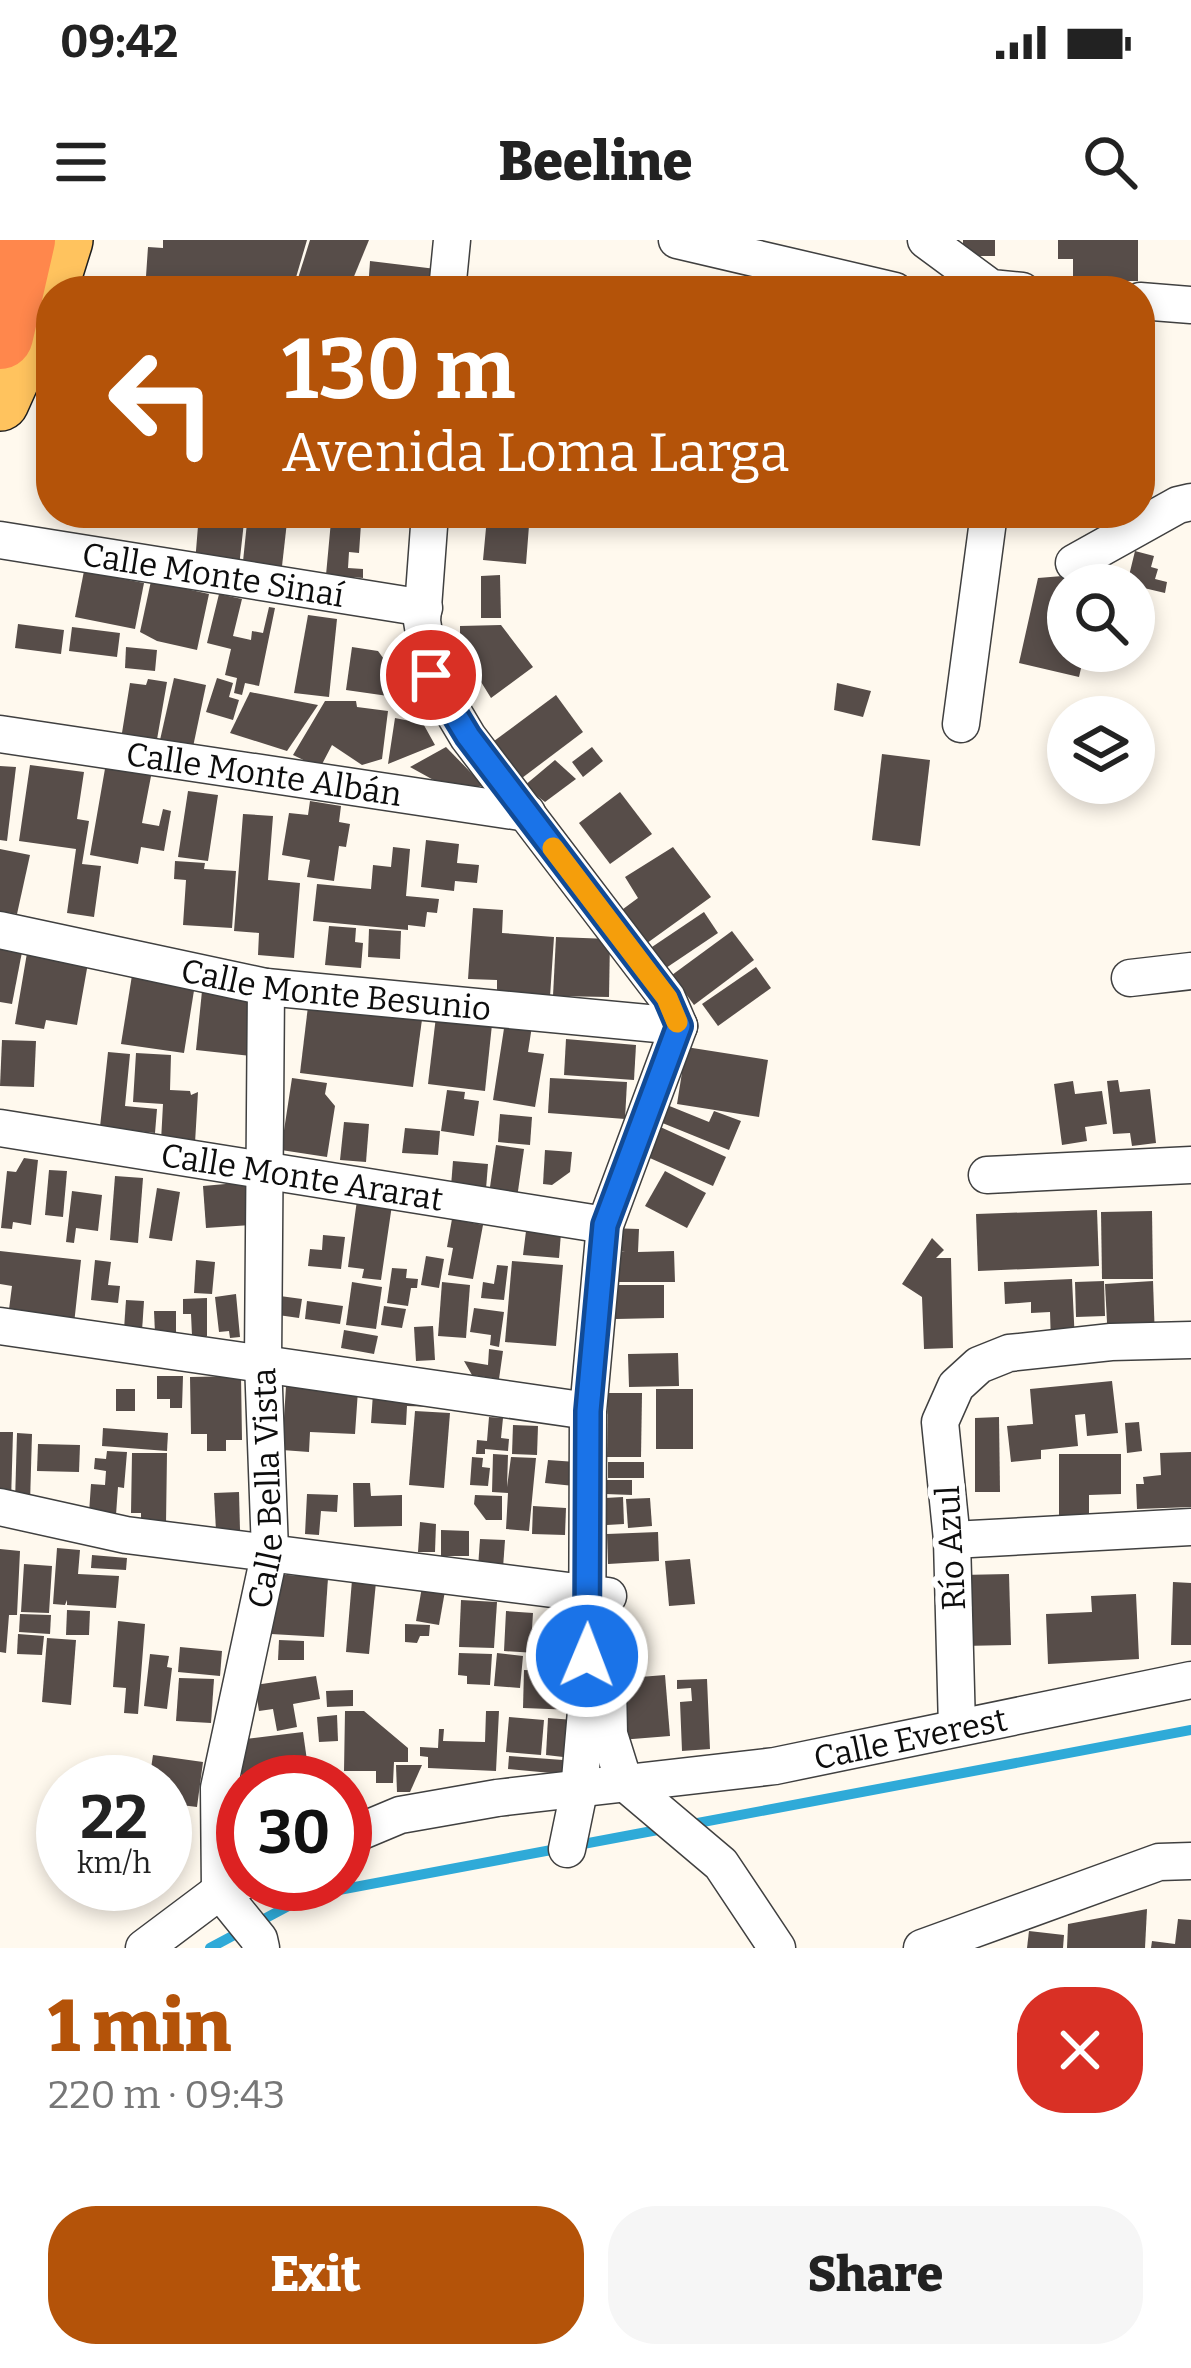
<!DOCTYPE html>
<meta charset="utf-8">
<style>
:root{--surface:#fff;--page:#f6f6f6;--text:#222;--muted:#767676;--accent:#b45309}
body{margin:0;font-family:Bitter,serif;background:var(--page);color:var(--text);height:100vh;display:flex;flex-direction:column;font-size:45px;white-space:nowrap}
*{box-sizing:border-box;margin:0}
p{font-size:39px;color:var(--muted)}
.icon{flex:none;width:66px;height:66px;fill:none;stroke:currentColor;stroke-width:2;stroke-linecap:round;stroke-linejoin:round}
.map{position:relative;height:1708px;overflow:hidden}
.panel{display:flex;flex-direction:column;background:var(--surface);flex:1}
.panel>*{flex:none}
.hud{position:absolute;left:36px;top:36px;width:1119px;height:252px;border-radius:48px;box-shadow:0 6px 18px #0003;background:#b45309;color:#fff;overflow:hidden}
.controls{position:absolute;left:1047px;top:324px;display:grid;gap:24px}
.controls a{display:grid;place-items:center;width:108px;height:108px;border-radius:50%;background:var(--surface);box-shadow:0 6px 18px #0003;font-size:60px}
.speed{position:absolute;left:36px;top:1515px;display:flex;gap:24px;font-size:60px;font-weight:700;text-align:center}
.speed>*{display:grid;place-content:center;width:156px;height:156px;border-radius:50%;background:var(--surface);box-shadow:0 6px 18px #0003;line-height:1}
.speed small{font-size:30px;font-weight:400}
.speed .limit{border:18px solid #d22;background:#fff;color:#111}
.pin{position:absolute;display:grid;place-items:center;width:102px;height:102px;color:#fff;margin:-51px;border:6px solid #fff;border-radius:50%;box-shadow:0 3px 12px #0007}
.me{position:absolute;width:132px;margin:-66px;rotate:1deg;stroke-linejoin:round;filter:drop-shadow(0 0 9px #0008)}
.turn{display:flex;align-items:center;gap:42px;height:252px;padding:0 48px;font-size:54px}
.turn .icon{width:156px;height:156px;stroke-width:2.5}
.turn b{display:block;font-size:84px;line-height:102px}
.round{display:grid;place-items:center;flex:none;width:126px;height:126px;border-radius:48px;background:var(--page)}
.summary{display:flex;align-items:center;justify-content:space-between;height:204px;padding:0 48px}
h1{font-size:72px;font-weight:800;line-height:90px;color:var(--accent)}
.button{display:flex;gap:24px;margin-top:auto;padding:24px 48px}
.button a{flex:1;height:138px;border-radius:48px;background:var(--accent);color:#fff;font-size:48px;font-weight:800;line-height:138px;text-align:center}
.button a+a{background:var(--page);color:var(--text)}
.status{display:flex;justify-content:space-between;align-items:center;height:84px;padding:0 60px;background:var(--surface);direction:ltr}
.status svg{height:33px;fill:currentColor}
header{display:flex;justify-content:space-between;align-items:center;height:156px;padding:0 48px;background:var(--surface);font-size:54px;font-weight:800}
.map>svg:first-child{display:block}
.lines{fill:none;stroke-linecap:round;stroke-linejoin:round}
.stream{stroke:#2faad8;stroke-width:10}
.building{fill:#574d49}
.street-casing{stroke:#404040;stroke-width:39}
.primary-casing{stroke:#1e1e1e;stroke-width:60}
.highway-casing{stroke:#1e1e1e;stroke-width:69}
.street{stroke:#fff;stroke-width:36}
.primary{stroke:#ffc35e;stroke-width:57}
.highway{stroke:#ff874c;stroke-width:66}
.route-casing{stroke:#114b97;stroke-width:30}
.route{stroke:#1a73e8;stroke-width:21}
.slow{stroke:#f59e0b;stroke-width:21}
.labels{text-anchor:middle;stroke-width:12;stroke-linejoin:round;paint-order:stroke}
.street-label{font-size:33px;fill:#0d0d0d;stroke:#fff}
</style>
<div class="status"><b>09:42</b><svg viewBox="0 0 49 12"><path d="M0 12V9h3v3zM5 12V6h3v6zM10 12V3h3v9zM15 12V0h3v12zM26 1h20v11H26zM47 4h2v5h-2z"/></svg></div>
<header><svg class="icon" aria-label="menu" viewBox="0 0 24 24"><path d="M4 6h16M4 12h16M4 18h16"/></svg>Beeline<svg class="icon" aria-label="search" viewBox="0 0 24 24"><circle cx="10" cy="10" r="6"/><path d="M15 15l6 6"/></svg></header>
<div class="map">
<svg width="1191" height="1708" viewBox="0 0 1191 1708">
<rect width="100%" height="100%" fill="#fff9ee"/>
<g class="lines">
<g class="stream">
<path d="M687,1585L1191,1490"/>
<path d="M210,1708L307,1656L663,1589"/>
</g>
</g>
<g class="building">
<path d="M163,0H307L292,51H145L148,7L163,8Z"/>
<path d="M310,0H369L348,51H294Z"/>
<rect x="963" y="0" width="32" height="16"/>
<path d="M1058,0H1138V41H1073V19H1058Z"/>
<path d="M370,21L436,29L435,51H368Z"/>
<path d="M103,273H182L181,285Z"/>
<path d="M212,273H245L239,327L195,323L198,286L210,287Z"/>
<path d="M248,273H288L281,335L242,331Z"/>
<path d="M448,273H530L526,324L483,320L486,288L447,285Z"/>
<path d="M331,281L361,284L359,313L349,312L348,328L363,329V338L326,335Z"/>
<path d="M1135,311L1154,316L1151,327L1158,329L1155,339L1167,342L1165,353L1127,344Z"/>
<path d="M84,331L144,343L135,389L75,377Z"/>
<path d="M500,335L501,378H481V336Z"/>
<path d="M1075,335L1073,345H1068V411H1085L1079,437L1019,423L1038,338Z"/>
<path d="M151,341L209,354L197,410L157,401L140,392Z"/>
<path d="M219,354L242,359L233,396L251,400L252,391L263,393L269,367L275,368L259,446L245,443L242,455L234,453L237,438L225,435L231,409L207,403Z"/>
<path d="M308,375L337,379L329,457L294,453Z"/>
<path d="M18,384L64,390L61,414L15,408Z"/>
<path d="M501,385L533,427L491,458L473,429H460V386Z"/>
<path d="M72,387L120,393L117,417L69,411Z"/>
<path d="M126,407L157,410L155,431L125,428Z"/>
<path d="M352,407L378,411L398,438L395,457L346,450Z"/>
<path d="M174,438L206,445L193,507L160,500Z"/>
<path d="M217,438L233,443L229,457L239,460L233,480L206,472Z"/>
<path d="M148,439L167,442L156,505L121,499L130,443L146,445Z"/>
<path d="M837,443L871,451L863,477L834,470Z"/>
<path d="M250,452L318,465L287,511L230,493Z"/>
<path d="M556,455L583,492L518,541L490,504Z"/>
<path d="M325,461H356L357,467L388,471L382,519L362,525L332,505L320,528L293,515Z"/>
<path d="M415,469L435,505L388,524L395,478L410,481L406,471Z"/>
<path d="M446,507L484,546L448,548L410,527Z"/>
<path d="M592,507L603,521L583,537L572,522Z"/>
<path d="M882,514L930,520L920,606L872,600Z"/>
<path d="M555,520L576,539L545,562L524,546Z"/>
<path d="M106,523L152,531L142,583L159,586L163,569L171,571L164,611L141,607L138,624L90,615Z"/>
<path d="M30,525L84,532L77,579L89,581L82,624L101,626L94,677L67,673L76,609L19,601Z"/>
<path d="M0,526L16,527L7,601L0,600Z"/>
<path d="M188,551L218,555L208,621L178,617Z"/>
<path d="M620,552L652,594L610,624L579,583Z"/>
<path d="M310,561L341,566L339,582L350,584L346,607L339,606L334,641L307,637L310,620L282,615L289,573L308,575Z"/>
<path d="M243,574L273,576L268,640L300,643L294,718L258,715L259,693L234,691Z"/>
<path d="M426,600L459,604L457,623L479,625L477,643L455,641L454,651L421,647Z"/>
<path d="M393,607L410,609L406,656L439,659L437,673L427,672L425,687L408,685V690L313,681L317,644L371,649L373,625L391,627Z"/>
<path d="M673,607L711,657L643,706L619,672L638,658L625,637Z"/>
<path d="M0,609L30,615L17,674L0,671Z"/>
<path d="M175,621L205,623L204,629L236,631L232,688L183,685L186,640L174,639Z"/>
<path d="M473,668L503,670L502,693L554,697L550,757L497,753V740L468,739Z"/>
<path d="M704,672L718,693L660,732L646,711Z"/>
<path d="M329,686L356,688L355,702L363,703L361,728L325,725Z"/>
<path d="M369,689L401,691L400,719L368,717Z"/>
<path d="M732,691L754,720L694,765L672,735Z"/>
<path d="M556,697L610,699L609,757L553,756Z"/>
<path d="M0,708L22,712L12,764L0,762Z"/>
<path d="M27,713L88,723L77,785L46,780L44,789L15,784Z"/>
<path d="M756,727L771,748L718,786L702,764Z"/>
<path d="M133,729L196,738L184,813L121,804Z"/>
<path d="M202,751L258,758L251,816L196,810Z"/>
<path d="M309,758L423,772L413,847L300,833Z"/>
<path d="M437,768L493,775L485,851L428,844Z"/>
<path d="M505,782L532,786L528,812L544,814L535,867L493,860Z"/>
<path d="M566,799L636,805L634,840L564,835Z"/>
<path d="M2,800L36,801L34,847L0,846Z"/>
<path d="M686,807L768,820L759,877L677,864Z"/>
<path d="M108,812L130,814L125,866L157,869L155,893L100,887Z"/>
<path d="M136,813L171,815L170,850L190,851L191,855L198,852L195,903L161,901L163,864L133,862Z"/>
<path d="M292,838L327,843L325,854L335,866L327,917L281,910Z"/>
<path d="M550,838L627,842L625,879L548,873Z"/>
<path d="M1118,840L1120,852L1150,849L1156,903L1132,906L1130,893L1113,894L1107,841Z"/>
<path d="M1073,841L1075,854L1102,851L1107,884L1085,887L1087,901L1062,905L1054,844Z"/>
<path d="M447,850L465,852L464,859L479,861L474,896L441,891Z"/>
<path d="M667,865L709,882L714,871L741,881L729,910L660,882Z"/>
<path d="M500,874L532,877L530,905L498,902Z"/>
<path d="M344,882L369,884L366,922L340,920Z"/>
<path d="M656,885L726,917L713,946L643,915Z"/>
<path d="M405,888L440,891L438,915L402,913Z"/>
<path d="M496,905L524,909L517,958L489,954Z"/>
<path d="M545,910L572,912L570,932L552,945L543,944Z"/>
<path d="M24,918L38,920L31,985L13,982L12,989L1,988L7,931L16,932Z"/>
<path d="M453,921L488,924L486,949L451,946Z"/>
<path d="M49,930L67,931L63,977L45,975Z"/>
<path d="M665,931L706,953L687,988L645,966Z"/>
<path d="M115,936L143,938L138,1003L110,1000Z"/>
<path d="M248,942L251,985L206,988L203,946Z"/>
<path d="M157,948L180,952L172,1001L149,998Z"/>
<path d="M72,951L102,955L98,991L76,988L74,1003L66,1002Z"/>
<path d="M357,960L392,965L381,1040L362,1038L364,1029L348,1027Z"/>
<path d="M1097,970L1099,1026L978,1031L976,974Z"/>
<path d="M1152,971L1153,1039H1102L1101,972Z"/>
<path d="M452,979L483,985L473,1039L448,1035L453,1008L447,1007Z"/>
<path d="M608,988L639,989L638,1012L674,1011L675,1042H607L606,1012H625L607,1010Z"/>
<path d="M526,991L561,993L559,1018L523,1015Z"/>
<path d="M323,995L345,997L341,1029L308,1026L310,1009L322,1010Z"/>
<path d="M932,998L944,1010L936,1018H951L953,1108L924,1109L922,1057L902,1044Z"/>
<path d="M0,1011L81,1020L74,1084L8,1077L12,1046L0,1044Z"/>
<path d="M426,1016L444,1019L439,1048L421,1045Z"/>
<path d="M95,1020L111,1022L108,1045L120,1046L118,1063L91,1060Z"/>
<path d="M196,1020L215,1022L212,1054L194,1053Z"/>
<path d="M512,1021L563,1025L556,1106L505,1102Z"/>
<path d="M497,1025L508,1026L504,1060L481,1058L483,1042L494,1044Z"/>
<path d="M392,1028L407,1029L406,1038L418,1039L417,1048H411L408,1066L387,1063Z"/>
<path d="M1072,1039L1075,1103L1051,1104L1050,1072L1031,1073V1062L1005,1064L1004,1042Z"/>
<path d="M1104,1041L1105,1076L1076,1077L1075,1042Z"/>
<path d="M1153,1041L1155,1100L1108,1102L1105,1044Z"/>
<path d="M352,1042L382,1047L376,1089L346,1085Z"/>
<path d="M442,1042L470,1045L466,1098L438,1096Z"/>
<path d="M616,1045H664V1078L616,1079Z"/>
<path d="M236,1054L240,1097L230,1098L229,1091L219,1092L215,1057Z"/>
<path d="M280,1056L302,1059L299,1078L278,1075Z"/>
<path d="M207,1058V1096H192L191,1074H183V1059Z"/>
<path d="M126,1060L144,1061L142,1091L124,1089Z"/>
<path d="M307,1061L343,1066L340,1084L305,1079Z"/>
<path d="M384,1066L406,1069L402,1088L381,1085Z"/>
<path d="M474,1068L504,1072L499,1107L490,1105L491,1095L470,1092Z"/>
<path d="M154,1071H176V1093H155Z"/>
<path d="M433,1086L435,1120L416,1121L414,1087Z"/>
<path d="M344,1090L378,1096L374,1114L341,1108Z"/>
<path d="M489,1109L503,1111L499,1139L472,1135L464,1121L488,1125Z"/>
<path d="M678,1113L679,1146L629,1147L628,1114Z"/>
<path d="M157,1136H183L182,1168H170V1159H157Z"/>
<path d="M241,1136L242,1200H226V1211H207V1194H191L190,1137Z"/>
<path d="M1112,1141L1118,1193L1087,1196L1085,1174L1075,1175L1078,1206L1041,1210V1219L1011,1222L1007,1186L1033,1184L1030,1149Z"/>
<path d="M286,1146L358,1150L355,1194L310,1192L309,1212L282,1210Z"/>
<rect x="116" y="1149" width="19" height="22"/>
<rect x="656" y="1149" width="37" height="60"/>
<path d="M373,1153L437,1167L407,1166L406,1185L371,1183Z"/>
<path d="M608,1153H642L641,1217H607Z"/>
<path d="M415,1171L450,1173L444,1248L409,1245Z"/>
<path d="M489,1177L503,1178L501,1198L509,1199L508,1211L485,1209V1214H476L477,1200L487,1201Z"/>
<path d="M999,1177L1000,1252H975V1178Z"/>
<path d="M1139,1182L1142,1211L1127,1213L1125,1183Z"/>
<path d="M513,1185L538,1186L537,1215L512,1214Z"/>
<path d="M103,1188L168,1193L167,1211L102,1206Z"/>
<path d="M0,1192H13L11,1261H0Z"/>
<path d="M17,1193L32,1194L30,1263L15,1262Z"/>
<path d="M38,1204L80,1205L79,1232L37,1231Z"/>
<path d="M107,1211L127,1212L124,1248L118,1247L116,1275L89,1273L91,1244L105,1245L106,1231L94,1229L95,1218L106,1219Z"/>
<path d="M1191,1212V1267L1137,1269L1136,1244H1144L1143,1237L1161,1235L1160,1213Z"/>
<path d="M132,1213H167L166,1284L141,1283V1273H131Z"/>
<path d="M493,1214L508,1215L507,1247L511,1217L536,1218L529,1291L506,1289L508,1253L492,1252Z"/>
<path d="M1059,1214H1121V1254L1089,1255V1284H1059Z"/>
<path d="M472,1217L483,1218L482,1227L490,1228L488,1246L470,1245Z"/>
<path d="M548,1220L576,1222L574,1246L545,1243Z"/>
<rect x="608" y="1222" width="36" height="16"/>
<path d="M605,1240H632V1255L605,1254Z"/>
<path d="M353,1243H370L371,1256L402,1255V1286L354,1287Z"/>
<path d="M239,1252L240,1290L216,1291L214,1253Z"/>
<path d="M307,1254L338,1255L337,1272L321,1271L319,1295L305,1294Z"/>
<path d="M475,1255L502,1256V1280H486L474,1264Z"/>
<path d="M623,1257L624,1284L607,1285L605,1258Z"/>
<path d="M650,1258L652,1286L628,1288L626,1259Z"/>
<path d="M533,1266L566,1268L565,1295L532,1294Z"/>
<path d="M420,1282L436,1284L435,1312H418Z"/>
<path d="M441,1290L469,1291V1316H441Z"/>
<path d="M658,1292L659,1321L608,1324L607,1294Z"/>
<path d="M480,1299L505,1300L503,1328H478Z"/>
<path d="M57,1308L80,1310L78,1334L119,1336L116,1368L67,1365V1360L65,1365L53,1364Z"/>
<path d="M0,1309L20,1311L17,1375H9L6,1413L0,1412Z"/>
<path d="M92,1315L127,1318L126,1330L91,1328Z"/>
<path d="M690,1319L695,1364L669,1366L665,1321Z"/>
<path d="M24,1324L52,1326L49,1373L21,1372Z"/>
<path d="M274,1334L328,1338L324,1397L271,1394Z"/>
<path d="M1009,1334L1011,1405L962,1406L961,1335Z"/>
<path d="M352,1340L376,1342L369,1414L346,1412Z"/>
<path d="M1173,1342L1191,1343V1405H1171Z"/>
<path d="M422,1347L445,1351L439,1385L416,1381Z"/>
<path d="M1136,1354L1139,1419L1048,1424L1046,1374L1092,1372L1091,1356Z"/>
<path d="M461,1360L497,1362L494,1408L459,1407Z"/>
<path d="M67,1370L90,1371L89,1395H66Z"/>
<path d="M506,1371L533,1373L532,1389L567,1392L566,1407H553L552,1414L504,1411Z"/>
<path d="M20,1374L51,1375L50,1394L19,1392Z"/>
<path d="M118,1381L145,1384L138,1474L124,1473L126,1448L113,1447Z"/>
<path d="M405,1384L430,1385L429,1396H420L417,1403L405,1402Z"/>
<rect x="620" y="1393" width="15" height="26"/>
<path d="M18,1394L44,1396L42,1415L17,1414Z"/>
<path d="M47,1398L76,1400L71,1465L42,1462Z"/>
<path d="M279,1400L304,1401V1420H278Z"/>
<path d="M180,1407L222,1411L220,1436L178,1432Z"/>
<path d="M459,1413L492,1414L490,1445L467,1444V1436L458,1435Z"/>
<path d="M497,1413L523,1416L520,1448L494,1446Z"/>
<path d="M150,1414L169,1416L167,1427L172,1428L167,1469L144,1466Z"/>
<path d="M524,1430L576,1432L575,1470L523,1468Z"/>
<path d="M665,1435L670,1496L620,1500L615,1439Z"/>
<path d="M316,1436L320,1459L293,1464L297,1487L277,1491L273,1469L259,1471L255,1445Z"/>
<path d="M179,1438L214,1439L211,1483L176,1481Z"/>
<path d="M707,1439L710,1509L682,1511L680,1462L692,1461L691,1448L677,1449V1440Z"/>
<path d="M353,1450V1466L327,1467L326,1451Z"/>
<path d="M345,1471H364L408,1508V1522H394L393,1543H376V1531H344Z"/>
<path d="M486,1471H499L496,1531L428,1528V1517L420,1516V1507L438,1508L439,1489H444L443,1501L485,1502Z"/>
<path d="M337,1475L338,1501L319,1502L317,1477Z"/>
<path d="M509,1477L544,1480L541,1515L506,1512Z"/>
<path d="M548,1478L574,1480L572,1518L546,1515Z"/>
<path d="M303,1492L310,1542H243L237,1500Z"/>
<path d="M153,1515L203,1522L197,1567L165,1563V1542H149Z"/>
<path d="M509,1516L563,1520L562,1534L508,1529Z"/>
<path d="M396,1525H422L410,1552H397Z"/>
<path d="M1147,1669L1145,1708H1067L1068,1684Z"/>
<path d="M1178,1679L1191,1680V1708H1151L1152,1701L1175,1704Z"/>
<path d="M1029,1691L1064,1695L1063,1708H1027Z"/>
</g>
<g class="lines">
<g class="street-casing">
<g id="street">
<path d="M677,0L895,51"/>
<path d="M926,0L991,48L1022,51"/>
<path d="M447,51L452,0"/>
<path d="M1140,61L1191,65"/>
<path d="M430,273L422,381L431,435L468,497L667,758L679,786L605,985L588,1171L587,1460L579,1551L567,1609"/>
<path id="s1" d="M0,300L424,368"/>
<path d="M1074,323L1178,265L1191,262"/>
<path d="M961,484L989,273"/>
<path id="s2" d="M0,494L527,573"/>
<path id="s3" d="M0,690L266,747L679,786"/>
<path d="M1130,738L1191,731"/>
<path id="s4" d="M0,888L605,985"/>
<path d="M987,935L1191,925"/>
<path d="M0,1086L588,1171"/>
<path d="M0,1267L126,1295L608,1356"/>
<path d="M952,1300L1191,1287"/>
<path d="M608,1446L609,1494L624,1542L721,1624L777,1708"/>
<path d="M957,1488L952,1300L940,1182L956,1146L979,1125L1009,1113L1111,1102L1191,1100"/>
<path id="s5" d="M345,1598L400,1575L497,1558L775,1526L1191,1440"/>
<path id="s6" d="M220,1651L219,1548L270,1311L263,1122L266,747"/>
<path d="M220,1651L259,1699L261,1708"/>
<path d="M144,1708L220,1651L240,1643"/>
<path d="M922,1708L1159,1622L1191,1621"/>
</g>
</g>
<g class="primary-casing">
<path id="primary" d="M0,162L44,64L64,0"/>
</g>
<g class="highway-casing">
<path id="highway" d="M0,96L22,0"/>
</g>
<use href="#street" class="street"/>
<use href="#primary" class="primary"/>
<use href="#highway" class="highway"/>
</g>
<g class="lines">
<g class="route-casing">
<path id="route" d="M431,435L468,496L667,758L679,786L605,985L588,1171L587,1416"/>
</g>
<use href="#route" class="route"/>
<path class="slow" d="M553,608L667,758L677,782"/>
</g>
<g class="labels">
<g class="street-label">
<text dy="12" stroke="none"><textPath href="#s1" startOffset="216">Calle Monte Sinaí</textPath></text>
<text dy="12" stroke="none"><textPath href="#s2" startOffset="267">Calle Monte Albán</textPath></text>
<text dy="12" stroke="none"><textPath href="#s3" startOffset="342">Calle Monte Besunio</textPath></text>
<text dy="12" stroke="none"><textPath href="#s4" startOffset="306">Calle Monte Ararat</textPath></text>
<text dy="12" stroke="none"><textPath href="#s6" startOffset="408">Calle Bella Vista</textPath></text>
<text transform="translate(950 1308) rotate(-93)" y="12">Río Azul</text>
<text dy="12" stroke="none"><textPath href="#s5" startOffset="576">Calle Everest</textPath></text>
</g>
</g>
</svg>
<div class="controls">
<a><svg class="icon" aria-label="search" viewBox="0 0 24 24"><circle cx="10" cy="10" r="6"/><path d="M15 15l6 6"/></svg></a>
<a><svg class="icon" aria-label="layers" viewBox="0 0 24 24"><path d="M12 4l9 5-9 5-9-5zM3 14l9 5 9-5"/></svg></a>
</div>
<div class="speed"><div>22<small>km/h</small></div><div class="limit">30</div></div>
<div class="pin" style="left:431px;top:435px;background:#d93025"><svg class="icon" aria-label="arrive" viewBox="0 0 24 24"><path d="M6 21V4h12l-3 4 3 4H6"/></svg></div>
<svg class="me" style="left:587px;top:1416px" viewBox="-20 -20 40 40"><circle r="17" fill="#1a73e8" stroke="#fff" stroke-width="3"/><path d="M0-11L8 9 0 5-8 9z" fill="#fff"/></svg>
<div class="hud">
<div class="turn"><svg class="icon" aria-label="left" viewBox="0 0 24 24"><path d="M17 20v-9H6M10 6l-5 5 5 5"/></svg><div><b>130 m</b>Avenida Loma Larga</div></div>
</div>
</div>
<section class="panel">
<div class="summary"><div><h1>1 min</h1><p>220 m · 09:43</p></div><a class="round" style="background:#d93025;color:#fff"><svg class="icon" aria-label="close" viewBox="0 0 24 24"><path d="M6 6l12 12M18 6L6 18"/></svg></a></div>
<div class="button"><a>Exit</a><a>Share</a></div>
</section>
